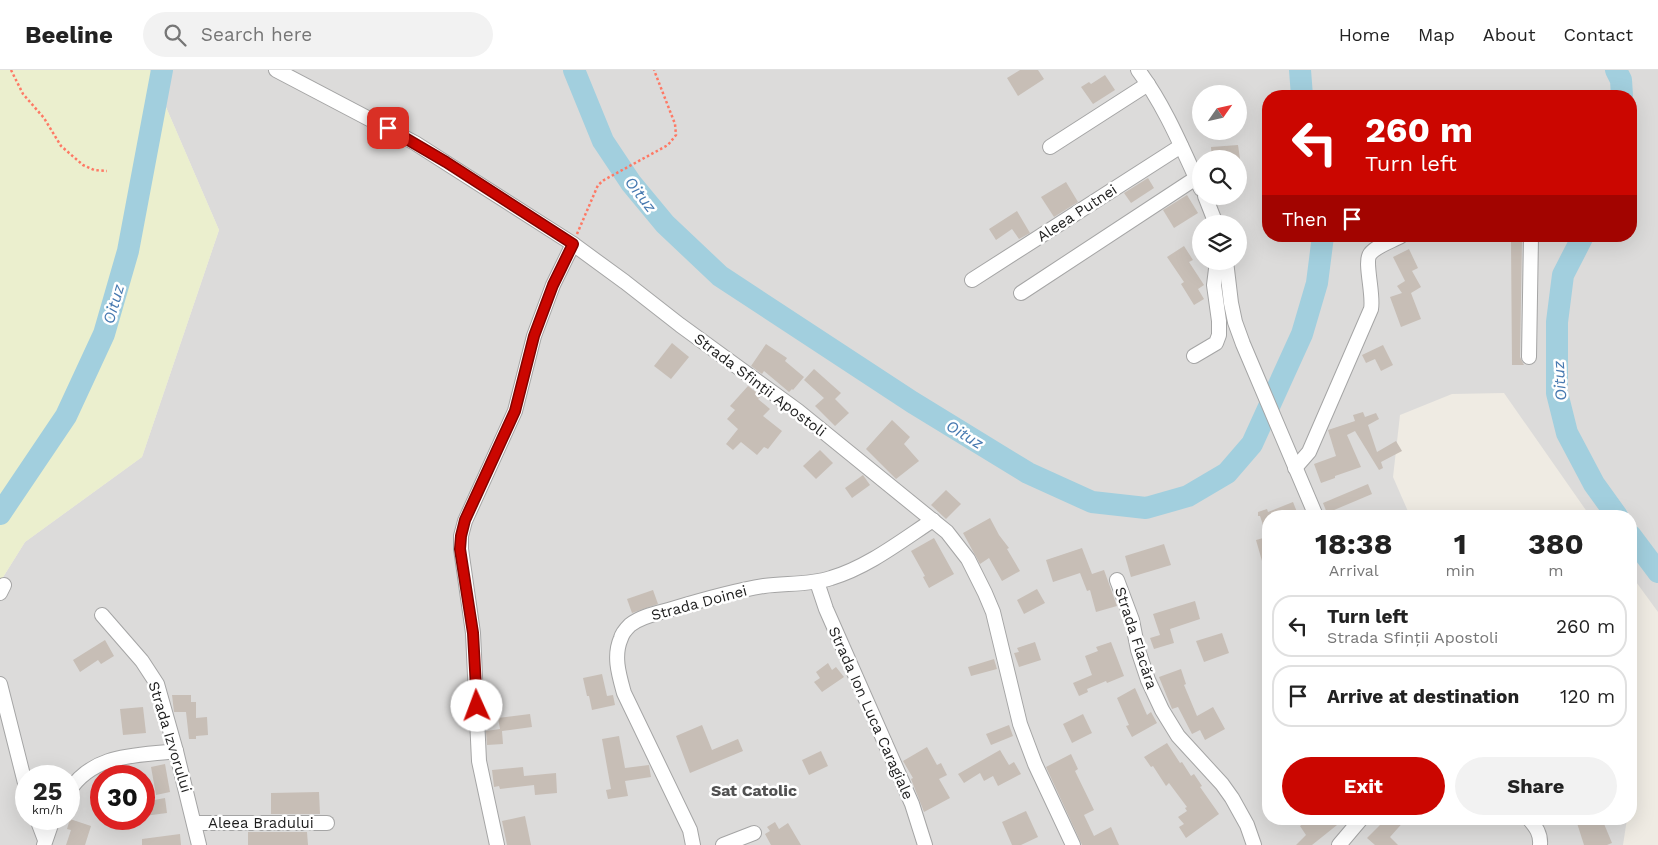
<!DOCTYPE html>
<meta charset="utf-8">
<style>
:root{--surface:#fff;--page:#f2f2f2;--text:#222;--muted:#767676;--line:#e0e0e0;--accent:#cb0600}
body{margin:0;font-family:"Work Sans",sans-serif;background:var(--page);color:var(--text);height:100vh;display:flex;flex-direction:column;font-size:19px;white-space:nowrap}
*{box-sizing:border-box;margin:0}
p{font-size:16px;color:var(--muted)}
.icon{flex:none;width:28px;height:28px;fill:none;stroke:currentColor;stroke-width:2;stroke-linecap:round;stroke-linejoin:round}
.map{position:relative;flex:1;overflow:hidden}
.sheet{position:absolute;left:1262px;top:440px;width:375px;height:315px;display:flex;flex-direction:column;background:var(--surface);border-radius:20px;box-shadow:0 5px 20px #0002}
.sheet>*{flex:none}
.guide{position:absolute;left:1262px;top:20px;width:375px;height:152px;border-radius:20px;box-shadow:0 5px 20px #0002;background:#cb0600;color:#fff;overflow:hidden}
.needle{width:32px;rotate:56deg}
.tools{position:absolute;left:1192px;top:15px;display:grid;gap:10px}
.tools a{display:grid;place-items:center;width:55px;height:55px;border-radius:50%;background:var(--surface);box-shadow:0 5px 20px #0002;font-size:25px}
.speed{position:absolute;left:15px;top:695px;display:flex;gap:10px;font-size:25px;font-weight:700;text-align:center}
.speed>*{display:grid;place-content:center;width:65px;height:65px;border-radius:50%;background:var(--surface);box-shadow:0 5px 20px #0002;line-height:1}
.speed small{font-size:12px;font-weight:400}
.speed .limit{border:8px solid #d22;background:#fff;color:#111}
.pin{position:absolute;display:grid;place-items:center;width:42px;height:42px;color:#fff;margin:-21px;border-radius:10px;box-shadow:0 2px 8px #0006}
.me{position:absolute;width:55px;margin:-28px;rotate:358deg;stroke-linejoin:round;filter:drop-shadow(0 0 4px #0008)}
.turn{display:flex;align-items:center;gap:18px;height:105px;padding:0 20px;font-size:22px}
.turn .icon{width:65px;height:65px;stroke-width:2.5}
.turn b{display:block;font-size:35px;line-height:42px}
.then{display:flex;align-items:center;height:48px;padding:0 20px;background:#0003;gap:10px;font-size:19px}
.eta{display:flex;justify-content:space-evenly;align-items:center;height:85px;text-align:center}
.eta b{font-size:30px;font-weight:700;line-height:35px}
.primary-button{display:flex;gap:10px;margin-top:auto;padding:10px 20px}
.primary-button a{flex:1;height:58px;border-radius:30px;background:var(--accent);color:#fff;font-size:20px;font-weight:700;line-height:58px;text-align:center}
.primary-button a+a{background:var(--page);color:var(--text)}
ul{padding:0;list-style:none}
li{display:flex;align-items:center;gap:15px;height:62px;margin:0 10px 8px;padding:0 10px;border:2px solid var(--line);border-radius:20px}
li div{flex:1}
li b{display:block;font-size:19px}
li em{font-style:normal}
header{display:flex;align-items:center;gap:30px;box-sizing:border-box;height:70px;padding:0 25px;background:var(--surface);border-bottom:1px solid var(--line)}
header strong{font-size:24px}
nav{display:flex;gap:28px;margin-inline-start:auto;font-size:18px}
.search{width:350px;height:45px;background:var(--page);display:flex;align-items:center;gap:12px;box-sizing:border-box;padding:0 18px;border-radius:28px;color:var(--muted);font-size:19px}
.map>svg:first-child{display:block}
.residential{fill:#dcdbda;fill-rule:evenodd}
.farmland{fill:#ebefce}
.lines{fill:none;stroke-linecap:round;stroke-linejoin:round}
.river{stroke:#a2cfde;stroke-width:22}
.building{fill:#c7beb6}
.minor-casing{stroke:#a5a5a5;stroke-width:16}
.path{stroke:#fe7965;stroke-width:2.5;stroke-dasharray:2.5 2.5;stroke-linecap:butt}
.minor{stroke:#fff;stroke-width:14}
.route-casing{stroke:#840400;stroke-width:12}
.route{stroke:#cb0600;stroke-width:9}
.labels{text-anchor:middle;stroke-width:5;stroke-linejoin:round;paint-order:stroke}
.street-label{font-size:15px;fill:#1e1e1e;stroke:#fff}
.water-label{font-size:16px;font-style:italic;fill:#4779b0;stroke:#fff}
.neighbourhood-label{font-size:16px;font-weight:bold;fill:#515151;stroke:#fff}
</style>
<header>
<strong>Beeline</strong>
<div class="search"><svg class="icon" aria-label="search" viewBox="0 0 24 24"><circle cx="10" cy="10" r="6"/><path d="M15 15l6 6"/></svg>Search here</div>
<nav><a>Home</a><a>Map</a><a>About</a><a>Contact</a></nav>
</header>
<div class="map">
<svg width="1658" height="775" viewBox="0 0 1658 775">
<rect width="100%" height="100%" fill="#efebe3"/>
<path class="residential" d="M150,0H1658V542L1631,505V446H1590L1504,323L1452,324L1400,345L1393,407L1410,446H1269V749H1627L1623,775H0V512L25,472L142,387L219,160ZM1201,24H1239V61H1201ZM1269,26H1631V166H1269ZM1201,89H1239V126H1201ZM1201,154H1239V191H1201ZM26,706H69V749H26ZM101,706H144V749H101Z"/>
<path class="farmland" d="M0,0H150L219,160L142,387L25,472L0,512Z"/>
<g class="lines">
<g class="river">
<path d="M574,0L603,71L631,113L665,154L720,206L912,332L1028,403L1092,432L1146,438L1188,426L1227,403L1252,374L1302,264L1317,213L1323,166"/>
<path d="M1300,0L1302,26"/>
<path d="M1616,0L1621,10L1622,26"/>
<path d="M1583,166L1563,205L1557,252V323L1567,363L1594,414L1617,446"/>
<path d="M0,444L66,346L104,264L128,181L162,0"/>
<path d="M1631,466L1658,502"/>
</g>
</g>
<g class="building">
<path d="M1020,0H1038L1044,9L1018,26L1007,8Z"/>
<path d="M1105,5L1115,20L1093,34L1081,17L1089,12L1091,14Z"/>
<path d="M1238,75L1240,89H1212L1211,77Z"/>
<path d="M1148,108L1154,118L1131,133L1124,123Z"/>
<path d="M1066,112L1078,132L1054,147L1041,127Z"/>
<path d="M1187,125L1198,143L1174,158L1163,140Z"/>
<path d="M1017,141L1030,163L1019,169L1012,159L996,170L989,159Z"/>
<path d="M1511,171H1522L1520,287L1524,295H1512Z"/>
<path d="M1184,176L1193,190L1189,192L1204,215L1198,219L1204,229L1194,235L1181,214L1184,212L1167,187Z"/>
<path d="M1409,179L1418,198L1412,201L1421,217L1411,223L1421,249L1401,257L1390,227L1402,223L1397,216L1405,211L1393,187Z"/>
<path d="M672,273L689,287L671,309L654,296Z"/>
<path d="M766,274L787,288L785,291L804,307L793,320L792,319L789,322L764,301L762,304L751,296Z"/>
<path d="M1383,275L1393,295L1381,301L1375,289L1366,293L1362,285Z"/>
<path d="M814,299L841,323L835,329L849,343L835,356L815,336L824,328L804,310Z"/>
<path d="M748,316L761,326L758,329L770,339L763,346L782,361L768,379L764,377L757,385L741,372L733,380L726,374L738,359L727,349L735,340L730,336Z"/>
<path d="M1363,342L1365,347L1376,343L1379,349L1368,355L1377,382L1396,371L1402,381L1381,392L1383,398L1379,400L1355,361L1347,365L1361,397L1335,406V408L1321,413L1314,394L1336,386L1328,360L1355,351L1353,345Z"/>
<path d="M892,350L910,367L904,374L919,391L896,409L866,379Z"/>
<path d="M820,380L833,393L816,409L803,396Z"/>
<path d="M863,405L870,415L852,428L845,418Z"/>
<path d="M1368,414L1372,424L1327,443L1323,433Z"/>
<path d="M946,420L961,434L946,449L931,435Z"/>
<path d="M1293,432L1297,442L1287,446H1269V505H1266L1256,470L1267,467L1260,446H1258V442L1267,439L1268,442Z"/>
<path d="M990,448L999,465L1009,478L1007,479L1020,501L1002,511L989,488L980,494L963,463Z"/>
<path d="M934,468L954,504L929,518L923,507L925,506L911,481Z"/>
<path d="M1164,474L1171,495L1131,507L1125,486Z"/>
<path d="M1082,478L1092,504L1104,500L1117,536L1096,542L1090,520L1087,521L1080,503L1053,512L1046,490Z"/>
<path d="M1037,519L1045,533L1024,544L1017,530Z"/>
<path d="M653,520L658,534L632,543L627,529Z"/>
<path d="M1195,531L1200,549L1170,559L1174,573L1154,579L1150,568L1160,565L1153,544Z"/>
<path d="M1222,563L1229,583L1204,592L1196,571Z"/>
<path d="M105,570L114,586L101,594L98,590L80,602L73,590Z"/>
<path d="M1035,572L1041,590L1019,597L1014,583L1019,582L1017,578Z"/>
<path d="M1111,572L1124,606L1107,613L1106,611L1087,619L1088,622L1079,626L1073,613L1092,605L1085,586L1098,581L1096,577Z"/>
<path d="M994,589L997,599L971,606L968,597Z"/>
<path d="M828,593L832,600L836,597L844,607L822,622L814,612L820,608L816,602Z"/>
<path d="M1181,599L1186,614L1184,615L1197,646L1213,637L1225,659L1205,670L1200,660L1192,664L1178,637L1172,639L1159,607Z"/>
<path d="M602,604L607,626L613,625L615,635L592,640L589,626H587L583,608Z"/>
<path d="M1135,618L1147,645L1151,642L1157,653L1132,667L1126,656L1129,655L1117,628Z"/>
<path d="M172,625H191V632H196V648L207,647L208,665L196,666V669H189L186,642H174Z"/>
<path d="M143,637L146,663L123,665L120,639Z"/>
<path d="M530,644L532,657L502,661L503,674L487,675L486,661L500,659L498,648Z"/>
<path d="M1083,644L1092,663L1072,673L1063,654Z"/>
<path d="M702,655L712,680L738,669L743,681L690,703L676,666Z"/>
<path d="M1009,655L1013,666L991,675L986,664Z"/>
<path d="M619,666L625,698L649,695L651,707L625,711L628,726L608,729L606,720L611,719L602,669Z"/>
<path d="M1167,673L1180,693L1182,692L1191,706L1194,704L1202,716L1200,717L1219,744L1186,768L1179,757L1184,754L1178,747L1187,741L1185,738L1187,737L1169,713L1166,716L1153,696L1151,697L1144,687Z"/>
<path d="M927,677L937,695L941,693L947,705L939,709L950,728L924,742L911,709L913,708L903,691Z"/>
<path d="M1000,680L1009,695L1014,692L1021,704L998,716L993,706L984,711L980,703L964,713L958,704Z"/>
<path d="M821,681L828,696L809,705L802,690Z"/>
<path d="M1071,684L1078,699L1075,701L1094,740L1084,745L1094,766L1111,757L1119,775H1082L1046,697Z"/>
<path d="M165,694L170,722L156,725L151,697Z"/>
<path d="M523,697L524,706L556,703L557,723L535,725L534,715L500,719L499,716L494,717L492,700Z"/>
<path d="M319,722L320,744H271V723Z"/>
<path d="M165,728L167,743L144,746V732Z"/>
<path d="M1026,741L1038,767L1021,775H1012L1002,752Z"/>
<path d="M525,746L531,775H507L502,751Z"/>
<path d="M70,749L91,756L85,775H66L71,760L67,759Z"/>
<path d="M1310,749H1333L1337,755L1312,775H1296L1306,765L1300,756Z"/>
<path d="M1386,749H1406L1390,767L1398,775H1375L1367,768Z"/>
<path d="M1589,749H1602L1612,773L1607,775H1584L1577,753Z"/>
<path d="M775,752L779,759L788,753L801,775H771L765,764L770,761L767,757Z"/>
<path d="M248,762H307L308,775H248Z"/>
<path d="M180,764L181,775H142V769Z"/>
</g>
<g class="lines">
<g class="minor-casing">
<g id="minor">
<path d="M276,0L415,73L573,174L625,212L680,255L798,341L947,462L968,489L985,523L993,542L1020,654L1035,694L1073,775"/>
<path d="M1138,0C1165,36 1182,78 1201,119"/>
<path d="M1050,77L1148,14"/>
<path d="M1205,126L1216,154"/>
<path d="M1226,191L1231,233L1235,252L1243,274L1316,446"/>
<path d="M972,210L1181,76"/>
<path d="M1021,223L1196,108"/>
<path d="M1194,286L1216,273L1219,265V251L1214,215L1217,191"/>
<path d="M1529,287L1531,166"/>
<path d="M1295,398L1309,382L1371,239C1374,225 1364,192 1370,184C1376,176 1392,171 1401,166"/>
<path d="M1117,510L1132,550L1138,580L1148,610L1162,640L1178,666L1222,714L1232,728L1247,755L1254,775"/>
<path d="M817,512L826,539L912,734L925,775"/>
<path d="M0,523L4,515"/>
<path d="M102,545L142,591L157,614L176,681L199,775"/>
<path d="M0,614L26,717"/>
<path d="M69,721C94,683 136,686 176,681"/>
<path d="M37,749L45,770"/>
<path d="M1529,749C1536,757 1541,764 1540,775"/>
<path d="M194,753H327"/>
<path d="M44,775L53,749"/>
<path d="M497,775L479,691L473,563L461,479V466L465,451L515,341L534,266L553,215L573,174"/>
<path d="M693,775L690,760L624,623C619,605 613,586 621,568C622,564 627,558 630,555C641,546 658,543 672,539C702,530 733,521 764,516C786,513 810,515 831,508C868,497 901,471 933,450"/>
<path d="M723,775L754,763"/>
<path d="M1339,775L1361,749"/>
</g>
</g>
<g class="path">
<path d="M11,0L23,24L44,48L61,76L83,95L94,100L107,101"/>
<path d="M577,164L598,115L604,110L668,75L676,65L675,54L654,0"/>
</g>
<use href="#minor" class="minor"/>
</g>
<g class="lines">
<g class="route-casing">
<path id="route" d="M388,58L446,92L573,174L553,215L534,266L515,341L465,450L461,466L460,479L473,563L477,636"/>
</g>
<use href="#route" class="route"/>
</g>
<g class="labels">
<g class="street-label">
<text transform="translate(1077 143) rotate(-33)" y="5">Aleea Putnei</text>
<text transform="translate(760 315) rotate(37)" y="5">Strada Sfinții Apostoli</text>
<text transform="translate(699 533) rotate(-15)" y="5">Strada Doinei</text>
<text transform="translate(1136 568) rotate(72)" y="5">Strada Flacăra</text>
<text transform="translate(871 643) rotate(66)" y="5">Strada Ion Luca Caragiale</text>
<text transform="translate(170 667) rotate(73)" y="5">Strada Izvorului</text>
<text x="261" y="758">Aleea Bradului</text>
</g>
<g class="water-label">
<text transform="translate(641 124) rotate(52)" y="6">Oituz</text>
<text transform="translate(113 234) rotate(-74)" y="6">Oituz</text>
<text transform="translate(1559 311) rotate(-94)" y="6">Oituz</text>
<text transform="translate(965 364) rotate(31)" y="6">Oituz</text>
</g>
<g class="neighbourhood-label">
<text x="754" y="726">Sat Catolic</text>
</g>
</g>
</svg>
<div class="tools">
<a><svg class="needle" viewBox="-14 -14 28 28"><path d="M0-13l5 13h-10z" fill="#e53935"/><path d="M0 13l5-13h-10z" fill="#767676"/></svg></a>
<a><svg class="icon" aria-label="search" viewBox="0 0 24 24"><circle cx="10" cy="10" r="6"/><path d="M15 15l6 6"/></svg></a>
<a><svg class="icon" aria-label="layers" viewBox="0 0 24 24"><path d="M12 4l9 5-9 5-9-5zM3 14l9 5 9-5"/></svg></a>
</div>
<div class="speed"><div>25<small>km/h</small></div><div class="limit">30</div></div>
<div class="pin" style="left:388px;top:58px;background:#d93025"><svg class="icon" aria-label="arrive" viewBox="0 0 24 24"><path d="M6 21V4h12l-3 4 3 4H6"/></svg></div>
<svg class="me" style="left:477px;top:636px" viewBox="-20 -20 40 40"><circle r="19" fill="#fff"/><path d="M0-13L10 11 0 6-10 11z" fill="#cb0600"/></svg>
<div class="guide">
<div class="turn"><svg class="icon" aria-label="left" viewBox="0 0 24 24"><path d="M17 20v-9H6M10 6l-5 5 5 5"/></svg><div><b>260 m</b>Turn left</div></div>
<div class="then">Then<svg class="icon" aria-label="arrive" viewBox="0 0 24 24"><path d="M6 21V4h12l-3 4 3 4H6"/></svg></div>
</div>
<section class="sheet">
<div class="eta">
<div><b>18:38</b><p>Arrival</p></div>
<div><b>1</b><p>min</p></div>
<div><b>380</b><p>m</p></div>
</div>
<ul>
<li><svg class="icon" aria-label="left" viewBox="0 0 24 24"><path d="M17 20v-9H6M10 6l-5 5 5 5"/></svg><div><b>Turn left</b><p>Strada Sfinții Apostoli</p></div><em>260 m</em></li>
<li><svg class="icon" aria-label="arrive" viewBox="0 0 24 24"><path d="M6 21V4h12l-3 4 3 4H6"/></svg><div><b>Arrive at destination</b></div><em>120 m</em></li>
</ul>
<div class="primary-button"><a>Exit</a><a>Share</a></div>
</section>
</div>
